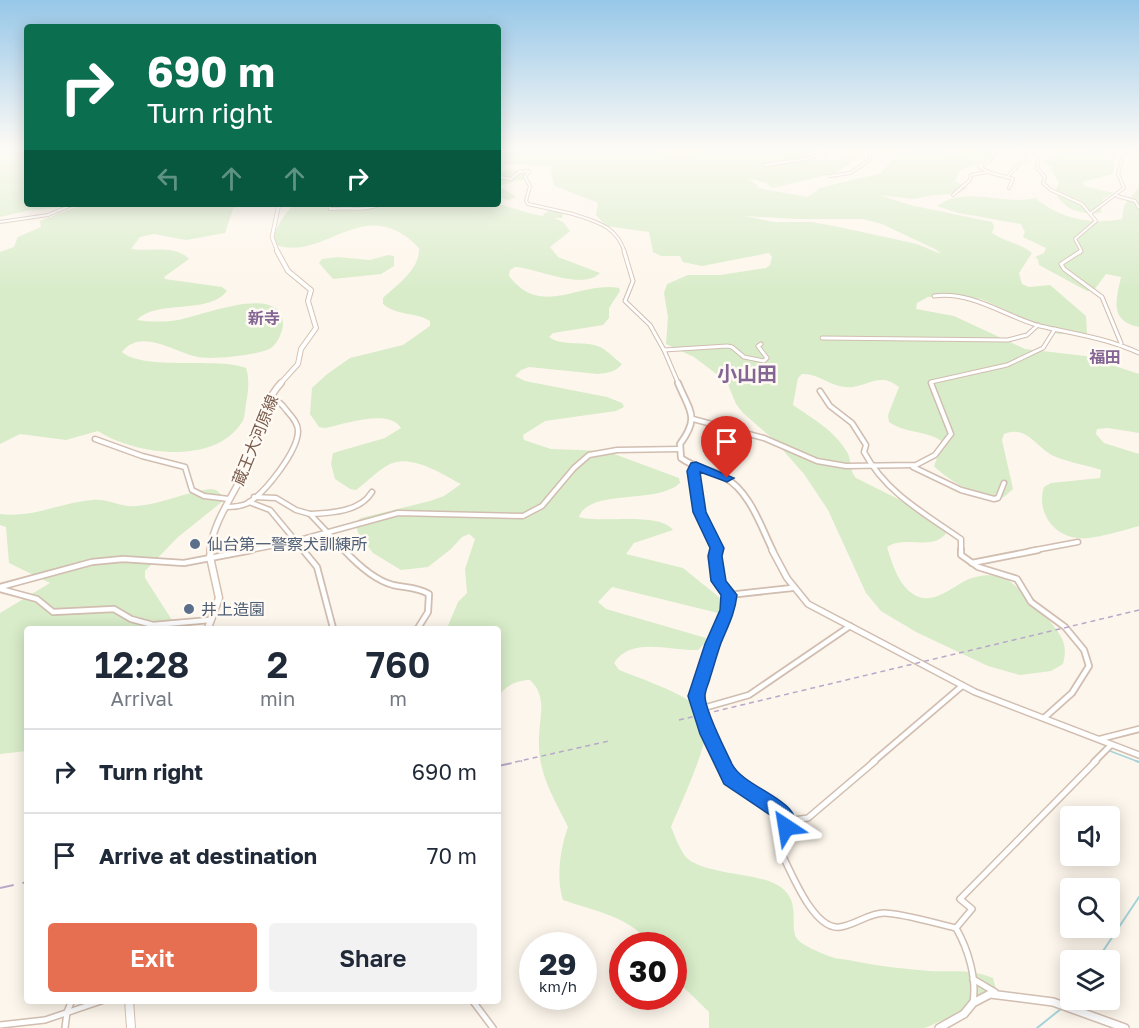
<!DOCTYPE html>
<meta charset="utf-8">
<style>
:root{--surface:#fff;--page:#f2f2f3;--text:#1f2937;--muted:#747a83;--line:#e0e1e3;--accent:#e76f51}
body{margin:0;font-family:"Golos Text","Noto Sans JP",sans-serif;background:var(--page);color:var(--text);height:100vh;display:flex;flex-direction:column;font-size:22px;white-space:nowrap}
*{box-sizing:border-box;margin:0}
p{font-size:20px;color:var(--muted)}
.icon{flex:none;width:33px;height:33px;fill:none;stroke:currentColor;stroke-width:2;stroke-linecap:round;stroke-linejoin:round}
.map{position:relative;flex:1;overflow:hidden}
.drawer{position:absolute;left:24px;top:626px;width:477px;height:378px;display:flex;flex-direction:column;background:var(--surface);border-radius:6px;box-shadow:0 3px 15px #0003}
.drawer>*{flex:none}
.banner{position:absolute;left:24px;top:24px;width:477px;height:183px;border-radius:6px;box-shadow:0 3px 15px #0003;background:#0b6e4f;color:#fff;overflow:hidden}
.tools{position:absolute;left:1060px;top:806px;display:grid;gap:12px}
.tools a{display:grid;place-items:center;width:60px;height:60px;border-radius:6px;background:var(--surface);box-shadow:0 3px 15px #0003;font-size:30px}
.speed{position:absolute;left:519px;top:932px;display:flex;gap:12px;font-size:30px;font-weight:700;text-align:center}
.speed>*{display:grid;place-content:center;width:78px;height:78px;border-radius:50%;background:var(--surface);box-shadow:0 3px 15px #0003;line-height:1}
.speed small{font-size:15px;font-weight:400}
.speed .limit{border:9px solid #d22;background:#fff;color:#111}
.pin{position:absolute;display:grid;place-items:center;width:51px;height:51px;color:#fff;margin:-62px -26px;border-radius:50% 50% 50% 0;rotate:-45deg;box-shadow:0 0 6px #0007}
.pin .icon{rotate:45deg}
.me{position:absolute;width:66px;margin:-33px;rotate:327deg;stroke-linejoin:round;filter:drop-shadow(0 0 4px #0008)}
.turn{display:flex;align-items:center;gap:21px;height:126px;padding:0 24px;font-size:27px}
.turn .icon{width:78px;height:78px;stroke-width:2.5}
.turn b{display:block;font-size:42px;line-height:51px}
.lanes{display:flex;align-items:center;height:57px;padding:0 24px;background:#0003;justify-content:center;gap:30px;direction:ltr}
.lanes .off{opacity:.35}
.eta{display:flex;justify-content:space-evenly;align-items:center;height:102px;text-align:center}
.eta b{font-size:36px;font-weight:600;line-height:42px}
.button{display:flex;gap:12px;margin-top:auto;padding:12px 24px}
.button a{flex:1;height:69px;border-radius:6px;background:var(--accent);color:#fff;font-size:24px;font-weight:600;line-height:69px;text-align:center}
.button a+a{background:var(--page);color:var(--text)}
ul{padding:0;list-style:none}
li{display:flex;align-items:center;gap:18px;height:84px;padding:0 24px;border-top:2px solid var(--line)}
li div{flex:1}
li b{display:block;font-size:22px}
li em{font-style:normal}
.map>svg:first-child{display:block}
.green{fill:#d8ecc9;fill-rule:evenodd}
.lines{fill:none;stroke-linecap:round;stroke-linejoin:round}
.stream-far1{stroke:#a5d3da;stroke-width:1.5}
.stream{stroke:#a5d3da;stroke-width:2}
.minor-far4-casing{stroke:#d1beb0;stroke-width:4}
.minor-far3-casing{stroke:#d1beb0;stroke-width:5}
.minor-far2-casing{stroke:#d1beb0;stroke-width:7}
.minor-far1-casing{stroke:#d1beb0;stroke-width:8}
.minor-casing{stroke:#d1beb0;stroke-width:8}
.tertiary-far4-casing{stroke:#d1beb0;stroke-width:4}
.tertiary-far3-casing{stroke:#d1beb0;stroke-width:5}
.tertiary-far2-casing{stroke:#d1beb0;stroke-width:8}
.tertiary-far1-casing{stroke:#d1beb0;stroke-width:8}
.tertiary-casing{stroke:#d1beb0;stroke-width:10}
.secondary-far4-casing{stroke:#d6c0b0;stroke-width:4.5}
.secondary-far3-casing{stroke:#d6c0b0;stroke-width:6}
.secondary-far2-casing{stroke:#d6c0b0;stroke-width:8}
.secondary-far1-casing{stroke:#d6c0b0;stroke-width:9}
.secondary-casing{stroke:#d6c0b0;stroke-width:10}
.minor-far4{stroke:#fff;stroke-width:2}
.minor-far3{stroke:#fff;stroke-width:3}
.minor-far2{stroke:#fff;stroke-width:4}
.minor-far1{stroke:#fff;stroke-width:4.5}
.minor{stroke:#fff;stroke-width:5}
.tertiary-far4{stroke:#fff;stroke-width:2}
.tertiary-far3{stroke:#fff;stroke-width:3}
.tertiary-far2{stroke:#fff;stroke-width:4.5}
.tertiary-far1{stroke:#fff;stroke-width:5}
.tertiary{stroke:#fff;stroke-width:7}
.secondary-far4{stroke:#fff;stroke-width:3}
.secondary-far3{stroke:#fff;stroke-width:4}
.secondary-far2{stroke:#fff;stroke-width:5}
.secondary-far1{stroke:#fff;stroke-width:6}
.secondary{stroke:#fff;stroke-width:8}
.rail-far1{stroke:#b9a8c9;stroke-width:1.5;stroke-dasharray:5 4;stroke-linecap:butt}
.rail{stroke:#b9a8c9;stroke-width:2;stroke-dasharray:14 9;stroke-linecap:butt}
.route{fill:#1a73e8;stroke:#114b97;stroke-width:1.5}
.service-dot{fill:#5c6f8a;stroke:#fffaf3;stroke-width:2}
.labels{text-anchor:middle;stroke-width:5;stroke-linejoin:round;paint-order:stroke}
.far-quarter-label{font-size:16px;font-weight:bold;fill:#846695;stroke:#fffaf3}
.street-label{font-size:16px;fill:#7a5c4d;stroke:#fffaf3}
.service-label{font-size:16px;fill:#4e5e75;stroke:#fffaf3;text-anchor:start}
.quarter-label{font-size:20px;font-weight:bold;fill:#846695;stroke:#fffaf3}
</style>
<div class="map">
<svg width="1139" height="1028" viewBox="0 0 1139 1028">
<rect width="100%" height="100%" fill="#fdf6ec"/>
<g class="green">
<path d="M0,148H27V204H239L233,209L225,233L186,240L154,234L140,237L131,249C148,252 175,244 189,259L164,277L165,279L222,287L227,291C209,315 156,299 137,320C151,322 165,322 178,320C201,316 282,282 283,324C283,332 277,344 271,348C260,355 212,360 198,357C175,353 141,327 122,352C143,371 220,357 246,368C250,380 248,392 246,404C245,410 245,418 242,422C215,466 135,455 98,431L66,440L20,434L0,444V252L14,247L18,237L41,227L40,221L78,206L30,210L0,217Z"/>
<path d="M498,148H654L690,160L686,156L714,148H839L819,162L864,153L836,173L772,188L766,183L748,178L758,186L757,188L808,197L820,188L881,173L901,149L958,148L947,154C965,158 984,146 1003,150L1001,155L960,170L955,181L968,188L959,193L927,196L914,199L879,195L910,205L992,222L994,226L992,233C1005,242 1020,243 1032,253L1019,273L1022,284L1029,287L1050,285L1086,316L1087,334H1058L981,299L939,296L928,297L917,303L916,309L954,316L1025,349L1085,356L1139,374V433L1108,428L1097,429L1096,434L1104,443L1139,454V526C1124,530 1093,540 1078,538C1053,536 1036,511 1044,487L1051,483L1100,478L1101,470C1087,465 1071,463 1056,457C1037,450 1028,424 1004,434L1002,440L1013,489C1009,492 1006,496 1002,498C985,503 945,478 934,466L943,442C927,430 906,434 889,422L888,415L899,387C881,373 871,384 853,387C834,390 820,373 802,374L798,378L793,405C812,418 835,431 847,452C852,461 849,470 856,478L924,512L948,531C933,553 906,534 887,547C892,563 898,584 913,594C935,609 957,580 976,577C982,575 994,575 1000,576C1014,579 1059,628 1063,641C1066,650 1065,656 1063,664L1051,671L1020,675L988,666L916,632L881,611L866,593L828,510L804,474L773,439L743,413L736,404L727,382L694,357L666,344L668,317L664,293L667,284L688,275H720L766,268L770,265L772,257L769,253L702,266L683,262L680,256H661L653,252L649,232L606,226L596,215L598,203L555,186L551,174L552,166L504,164L498,168ZM744,216L796,219H863L882,224L937,250L941,254L917,244L834,226L811,222H774Z"/>
<path d="M1096,148H1107L1114,151V167L1112,174L1082,182L1084,186L1114,193L1103,199L1101,213C1081,215 1064,210 1055,192L1059,183L1050,167L1042,160L1048,156Z"/>
<path d="M509,170H526L527,178L499,186L516,197L508,200L498,197V172Z"/>
<path d="M1139,187V327C1109,321 1116,300 1121,277L1106,274L1094,290L1087,291L1039,265L1038,259L1035,257L1044,253L1046,248L1023,237L1025,232L1021,224L958,213L937,206C966,185 1004,206 1035,198C1061,219 1089,225 1122,219L1124,206Z"/>
<path d="M293,204L501,205C516,208 528,214 544,216L543,214L549,211L561,212L563,216L562,218H554L563,222L570,231L550,247L558,257L600,273C582,291 537,268 515,267L510,270L509,276C542,319 579,281 619,288L620,291L609,308V318L603,325L553,333L549,337C562,347 584,340 600,347C607,350 615,359 622,364C616,372 607,373 598,374L529,367L521,370L515,376L525,381L607,397L622,403L624,407L616,411L545,421L523,435L524,440L551,449L606,451L679,478L680,483C657,505 589,488 579,517C601,524 658,511 673,530L634,543L626,554L683,568L730,606L727,612L718,613L612,587L598,602L606,609L706,638V642L698,650C670,651 631,636 614,663L619,670C639,678 693,696 705,714C716,731 679,807 671,827C675,836 679,848 685,856C699,873 749,873 771,882C807,897 786,926 798,940C804,946 819,952 826,955C834,959 845,959 853,961C879,966 904,969 930,971C954,972 970,969 993,978L998,996L925,1028H709V1012L674,978V945H650C633,917 591,910 563,900C556,878 560,849 568,827C553,796 537,773 539,736C540,715 547,696 530,680C517,680 505,686 498,697V628H447L458,602L467,593L465,569L475,539L469,534L462,537L451,549L428,567L401,570L373,553L358,533L355,522L361,518L430,501L444,496L461,484C441,474 413,454 390,464C378,470 367,482 356,490L350,489L335,479L331,464L333,453L385,438L401,428C389,408 345,424 325,428L319,427L310,414L312,388L326,375L350,358L403,345L430,326V321C416,312 397,316 383,304V298C398,284 420,269 419,248C364,190 323,265 274,244C273,226 285,217 293,204Z"/>
<path d="M388,255L394,256V266L381,274L333,279L319,263L322,259L338,257L370,260Z"/>
<path d="M210,489L216,490L222,495L223,501L178,537L145,571V578L177,628H27V751L0,754V613L50,583L9,563L6,527L0,525V514C34,518 59,503 92,500C108,498 121,508 137,506C162,504 185,492 210,489Z"/>
</g>
<g class="lines">
<path class="stream-far1" d="M1110,751L1139,762"/>
<g class="stream">
<path d="M1136,761L1139,762"/>
<path d="M1097,960L1139,897"/>
<path d="M1065,1004L1071,998"/>
<path d="M1037,1028L1062,1008"/>
</g>
<g class="minor-far4-casing">
<g id="minor-far4">
<path d="M996,148L990,161L979,166L988,172L1013,179L1009,188"/>
<path d="M1011,148L1039,154L1049,148"/>
<path d="M1112,148L1139,151"/>
<path d="M1039,154L1037,168L1045,177L1043,183L1051,190L1082,204L1096,221L1075,239L1081,250L1080,253"/>
<path d="M765,165L811,158L831,148"/>
<path d="M830,176L850,173L870,160V150L876,148"/>
<path d="M1008,176L1020,163L1027,160L1028,152"/>
<path d="M498,177L511,179L519,172L529,171L525,177L530,186L526,201L528,204L573,214"/>
<path d="M953,195L970,180L971,175L987,172"/>
<path d="M1117,196L1135,201L1139,208"/>
<path d="M329,204L330,209C348,207 365,212 381,204"/>
<path d="M1091,213L1124,188L1118,174L1123,156L1129,148"/>
</g>
</g>
<g class="minor-far3-casing">
<g id="minor-far3">
<path d="M1081,251L1061,264L1064,269L1102,297L1121,343"/>
<path d="M934,296C973,291 1004,316 1040,326C1074,334 1107,338 1139,353"/>
<path d="M822,338L1008,340L1027,335L1038,325"/>
<path d="M664,350L727,346L732,347L744,357L764,361L767,358L758,346L761,344"/>
<path d="M932,385L931,382L1007,365L1043,348L1055,329"/>
</g>
</g>
<g class="minor-far2-casing">
<g id="minor-far2">
<path d="M820,391L830,406L852,423L866,445L864,452C886,493 924,513 961,539V551"/>
<path d="M693,419L764,438L817,461L846,466L916,465L935,455L951,434L931,383"/>
<path d="M95,439L142,456L185,467L192,490L204,496L229,499"/>
<path d="M696,466L693,471L700,512L717,548L716,551"/>
<path d="M913,467L961,490L994,499L998,498L1004,483"/>
<path d="M254,497L276,498L296,510L310,514L345,551"/>
<path d="M249,502L270,510L304,551"/>
<path d="M225,507C232,507 241,507 248,503C265,493 298,451 298,431C298,423 292,417 287,411C282,404 278,400 269,398"/>
<path d="M310,514C331,513 360,512 372,492"/>
<path d="M245,551L296,541L398,513L523,516L542,506L574,468L589,455L617,450L680,449"/>
<path d="M1030,551L1078,542"/>
</g>
</g>
<g class="minor-far1-casing">
<g id="minor-far1">
<path d="M303,550L317,567L333,628"/>
<path d="M344,550C357,564 374,580 393,585C406,588 417,587 429,594L428,612L418,628"/>
<path d="M717,550C712,566 720,582 729,595L728,604L696,695L705,725L721,762"/>
<path d="M961,550V555L978,567L1017,579L1031,602L1065,627L1084,650L1089,666L1072,693L1044,718"/>
<path d="M972,563L1038,550"/>
<path d="M0,587L92,562L123,559L184,563L252,550"/>
<path d="M0,589L37,599L53,612L114,609L131,619L153,625L210,620"/>
<path d="M729,595L792,588"/>
<path d="M700,709L749,695L850,626"/>
<path d="M1100,739L1139,729"/>
<path d="M873,762L962,686"/>
<path d="M1094,762L1111,745"/>
</g>
</g>
<g class="minor-casing">
<g id="minor">
<path d="M721,761C736,791 760,796 785,816L786,827L779,848C790,869 813,931 840,927C855,925 869,913 884,913C901,913 938,924 956,928C968,949 977,978 973,1002"/>
<path d="M787,821L808,818L875,761"/>
<path d="M956,928L972,909L960,899L1096,761"/>
<path d="M973,979L995,992"/>
<path d="M472,1000L493,1028"/>
<path d="M0,1025L45,1020L104,1000"/>
<path d="M65,1028L67,1012L72,1000"/>
</g>
</g>
<g class="tertiary-far4-casing">
<g id="tertiary-far4">
<path d="M573,214C597,222 617,226 625,253"/>
<path d="M0,222L48,215L74,204"/>
</g>
</g>
<g class="tertiary-far3-casing">
<path id="tertiary-far3" d="M624,251L633,281L625,301L650,325L664,350L679,385"/>
</g>
<g class="tertiary-far2-casing">
<path id="tertiary-far2" d="M678,383C690,412 700,417 680,444L681,458C694,468 710,469 724,477C750,491 761,527 773,551"/>
</g>
<g class="tertiary-far1-casing">
<path id="tertiary-far1" d="M772,550L787,578L808,604L975,692L1139,755"/>
</g>
<g class="tertiary-casing">
<path id="tertiary" d="M939,1028L964,1014L973,1003L990,994L1053,1002L1125,1028"/>
</g>
<g class="secondary-far4-casing">
<path id="secondary-far4" d="M278,253L272,237L279,204"/>
</g>
<g class="secondary-far3-casing">
<path id="secondary-far3" d="M277,251L288,271L311,290L308,301L316,328L301,349L298,364L279,385"/>
</g>
<g class="secondary-far2-casing">
<path id="secondary-far2" d="M210,551C213,521 234,495 246,468C259,439 259,407 281,383"/>
</g>
<g class="secondary-far1-casing">
<path id="secondary-far1" d="M208,628L219,598L210,557L211,550"/>
</g>
<g class="secondary-casing">
<path id="secondary" d="M129,1000L131,1028"/>
</g>
<use href="#minor-far4" class="minor-far4"/>
<use href="#minor-far3" class="minor-far3"/>
<use href="#minor-far2" class="minor-far2"/>
<use href="#minor-far1" class="minor-far1"/>
<use href="#minor" class="minor"/>
<use href="#tertiary-far4" class="tertiary-far4"/>
<use href="#tertiary-far3" class="tertiary-far3"/>
<use href="#tertiary-far2" class="tertiary-far2"/>
<use href="#tertiary-far1" class="tertiary-far1"/>
<use href="#tertiary" class="tertiary"/>
<use href="#secondary-far4" class="secondary-far4"/>
<use href="#secondary-far3" class="secondary-far3"/>
<use href="#secondary-far2" class="secondary-far2"/>
<use href="#secondary-far1" class="secondary-far1"/>
<use href="#secondary" class="secondary"/>
<g class="rail-far1">
<path d="M679,720L1139,610"/>
<path d="M515,762L609,741"/>
</g>
<g class="rail">
<path d="M498,766L522,761"/>
<path d="M0,888L27,882"/>
</g>
</g>
<linearGradient id="sky" x2="0" y2="1"><stop stop-color="#97c7e8"/><stop offset="0.51" stop-color="#fefbf6"/><stop offset="1" stop-color="#fefbf6" stop-opacity="0"/></linearGradient>
<rect width="1139" height="292" fill="url(#sky)"/>
<path class="route" d="M696,462L734,478L727,482L700,472L706,512L724,548L722,556L726,581L737,595C735,613 728,626 721,643C717,654 714,666 710,678C709,683 705,690 705,696C705,711 725,749 732,764C745,790 809,801 793,833L786,835L779,833L776,819L724,784L700,734L688,696L705,644L720,610L721,595L711,581L708,556L710,548L693,512L687,471L691,463Z"/>
<g class="service-dot">
<circle cx="195" cy="544" r="6"/>
<circle cx="189" cy="609" r="6"/>
</g>
<g class="labels">
<g class="far-quarter-label">
<text x="264" y="324">新寺</text>
<text x="1105" y="363">福田</text>
</g>
<g class="street-label">
<text transform="translate(255 440) rotate(-68)" y="6">蔵王大河原線</text>
</g>
<g class="service-label">
<text x="207" y="550">仙台第一警察犬訓練所</text>
<text x="201" y="615">井上造園</text>
</g>
<g class="quarter-label">
<text x="747" y="381">小山田</text>
</g>
</g>
</svg>
<div class="tools">
<a><svg class="icon" aria-label="sound" viewBox="0 0 24 24"><path d="M4 9h4l5-4v14l-5-4H4zM17 9q2 3 0 6"/></svg></a>
<a><svg class="icon" aria-label="search" viewBox="0 0 24 24"><circle cx="10" cy="10" r="6"/><path d="M15 15l6 6"/></svg></a>
<a><svg class="icon" aria-label="layers" viewBox="0 0 24 24"><path d="M12 4l9 5-9 5-9-5zM3 14l9 5 9-5"/></svg></a>
</div>
<div class="speed"><div>29<small>km/h</small></div><div class="limit">30</div></div>
<div class="pin" style="left:727px;top:478px;background:#d93025"><svg class="icon" aria-label="arrive" viewBox="0 0 24 24"><path d="M6 21V4h12l-3 4 3 4H6"/></svg></div>
<svg class="me" style="left:786px;top:827px" viewBox="-20 -20 40 40"><path d="M0-17L14 15 0 8-14 15z" fill="#1a73e8" stroke="#fff" stroke-width="4"/></svg>
<div class="banner">
<div class="turn"><svg class="icon" aria-label="right" viewBox="0 0 24 24"><path d="M7 20v-9h11M14 6l5 5-5 5"/></svg><div><b>690 m</b>Turn right</div></div>
<div class="lanes"><svg class="icon off" aria-label="left" viewBox="0 0 24 24"><path d="M17 20v-9H6M10 6l-5 5 5 5"/></svg><svg class="icon off" aria-label="ahead" viewBox="0 0 24 24"><path d="M12 20V5M6 11l6-6 6 6"/></svg><svg class="icon off" aria-label="ahead" viewBox="0 0 24 24"><path d="M12 20V5M6 11l6-6 6 6"/></svg><svg class="icon" aria-label="right" viewBox="0 0 24 24"><path d="M7 20v-9h11M14 6l5 5-5 5"/></svg></div>
</div>
<section class="drawer">
<div class="eta">
<div><b>12:28</b><p>Arrival</p></div>
<div><b>2</b><p>min</p></div>
<div><b>760</b><p>m</p></div>
</div>
<ul>
<li><svg class="icon" aria-label="right" viewBox="0 0 24 24"><path d="M7 20v-9h11M14 6l5 5-5 5"/></svg><div><b>Turn right</b></div><em>690 m</em></li>
<li><svg class="icon" aria-label="arrive" viewBox="0 0 24 24"><path d="M6 21V4h12l-3 4 3 4H6"/></svg><div><b>Arrive at destination</b></div><em>70 m</em></li>
</ul>
<div class="button"><a>Exit</a><a>Share</a></div>
</section>
</div>
